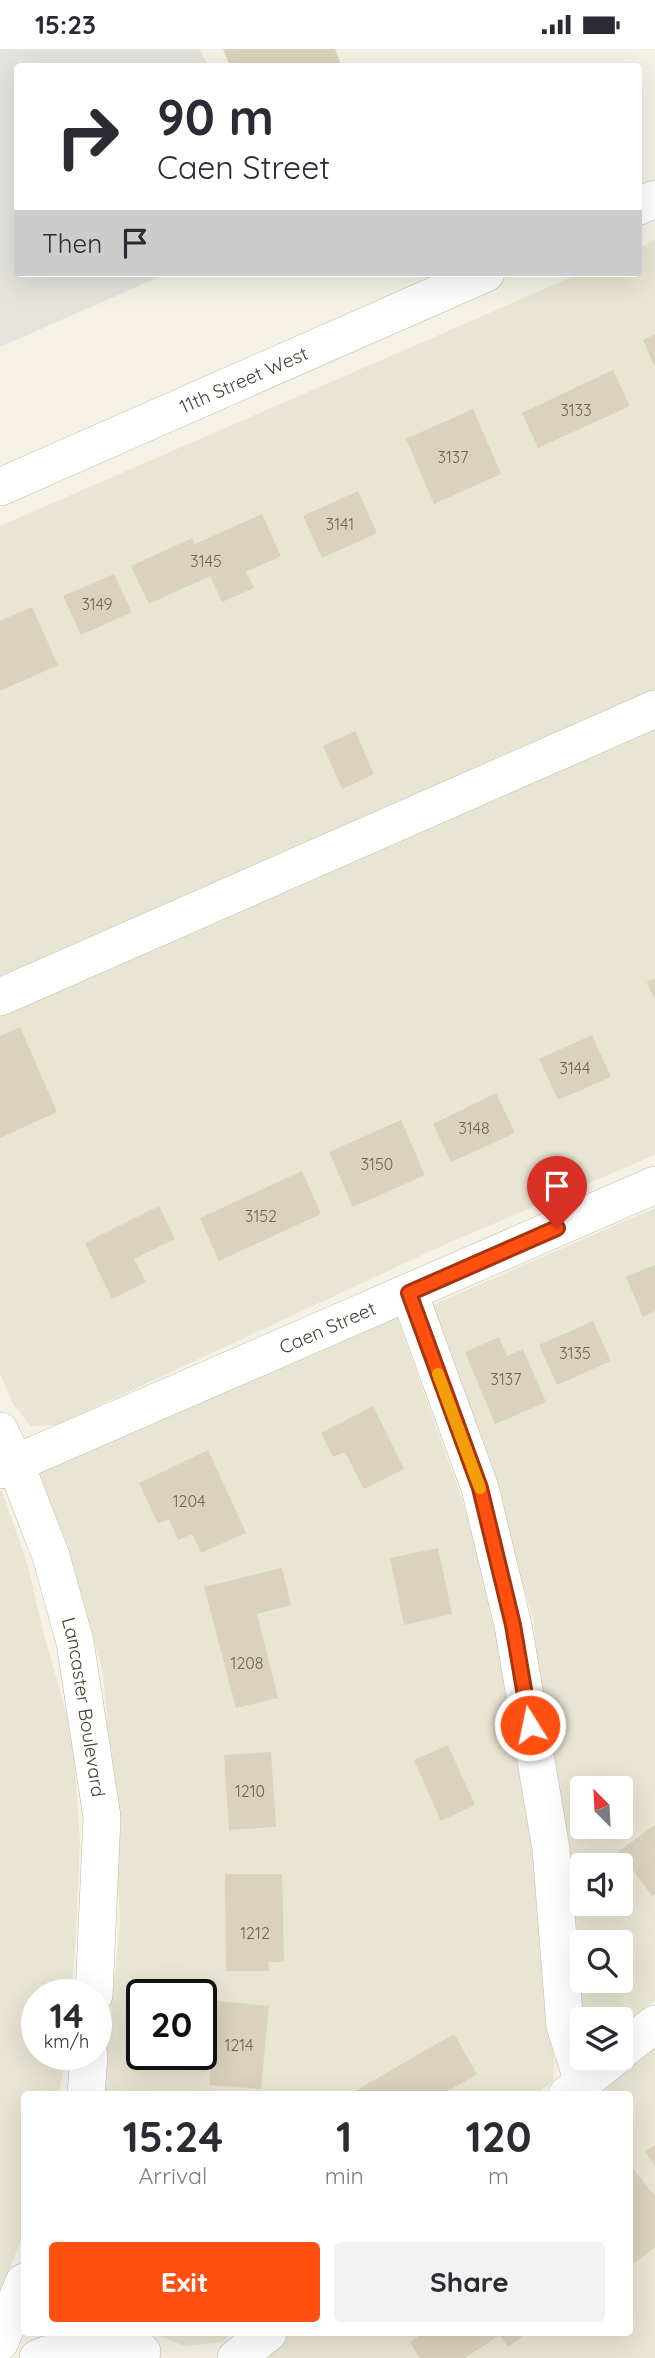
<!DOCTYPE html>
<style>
:root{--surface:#fff;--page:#f2f2f3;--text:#2b2b33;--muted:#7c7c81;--accent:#ff5012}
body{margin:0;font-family:Quicksand,sans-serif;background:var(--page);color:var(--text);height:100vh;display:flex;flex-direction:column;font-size:26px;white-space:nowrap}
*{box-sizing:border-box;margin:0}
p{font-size:23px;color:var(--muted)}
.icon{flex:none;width:38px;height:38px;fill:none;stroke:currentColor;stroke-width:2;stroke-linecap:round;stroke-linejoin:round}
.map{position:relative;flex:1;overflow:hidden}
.drawer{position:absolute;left:21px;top:2042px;width:612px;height:245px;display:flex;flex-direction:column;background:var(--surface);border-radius:7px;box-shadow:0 7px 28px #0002}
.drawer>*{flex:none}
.hud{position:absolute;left:14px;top:14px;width:628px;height:214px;border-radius:7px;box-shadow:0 7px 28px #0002;background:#fff;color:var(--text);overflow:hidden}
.needle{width:46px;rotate:336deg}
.tools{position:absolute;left:570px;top:1727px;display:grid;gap:14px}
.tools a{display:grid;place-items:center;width:63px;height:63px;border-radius:7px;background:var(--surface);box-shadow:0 7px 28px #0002;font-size:35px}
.speed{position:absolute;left:21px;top:1930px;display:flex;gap:14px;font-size:35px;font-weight:700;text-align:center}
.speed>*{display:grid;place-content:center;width:91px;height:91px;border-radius:50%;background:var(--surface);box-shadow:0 7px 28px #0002;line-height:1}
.speed small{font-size:18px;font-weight:400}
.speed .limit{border:4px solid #111;border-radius:10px;background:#fff;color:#111}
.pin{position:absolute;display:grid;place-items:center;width:60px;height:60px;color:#fff;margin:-72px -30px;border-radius:50% 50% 50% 0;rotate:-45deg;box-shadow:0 0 7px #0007}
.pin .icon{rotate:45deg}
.me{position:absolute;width:77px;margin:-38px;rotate:350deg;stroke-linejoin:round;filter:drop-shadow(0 0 5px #0008)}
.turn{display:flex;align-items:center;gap:24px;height:147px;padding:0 28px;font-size:32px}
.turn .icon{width:91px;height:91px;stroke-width:2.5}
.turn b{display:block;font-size:49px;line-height:60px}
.then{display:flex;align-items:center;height:66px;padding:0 28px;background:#0003;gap:14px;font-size:26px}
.eta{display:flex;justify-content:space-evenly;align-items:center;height:119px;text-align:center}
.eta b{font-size:42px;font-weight:700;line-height:49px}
.action{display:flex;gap:14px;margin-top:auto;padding:14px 28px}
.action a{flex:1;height:80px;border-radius:7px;background:var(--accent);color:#fff;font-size:28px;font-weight:700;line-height:80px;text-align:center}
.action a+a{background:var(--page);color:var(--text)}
.status{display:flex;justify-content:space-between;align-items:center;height:49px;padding:0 35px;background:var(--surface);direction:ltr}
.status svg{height:19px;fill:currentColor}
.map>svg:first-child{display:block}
.residential{fill:#e9e5d3;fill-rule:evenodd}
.parking{fill:#e5e3de}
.building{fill:#dad2bc}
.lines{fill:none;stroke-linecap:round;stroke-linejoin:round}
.minor-casing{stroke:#c1bba7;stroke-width:38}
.minor{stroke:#fff;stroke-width:37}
.route-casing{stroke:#a6340c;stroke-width:18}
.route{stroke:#ff5012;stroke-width:12}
.slow{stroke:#f59e0b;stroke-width:12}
.labels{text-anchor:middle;stroke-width:5;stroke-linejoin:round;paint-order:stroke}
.number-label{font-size:16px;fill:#6c6656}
.street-label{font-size:19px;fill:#484234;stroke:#fff}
</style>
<div class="status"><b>15:23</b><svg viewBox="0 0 49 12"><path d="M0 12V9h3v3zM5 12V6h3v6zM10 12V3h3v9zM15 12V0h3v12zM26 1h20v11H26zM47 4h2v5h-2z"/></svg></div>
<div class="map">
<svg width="655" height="2309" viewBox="0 0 655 2309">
<rect width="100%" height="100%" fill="#f5f2e5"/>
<g class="residential">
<path d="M655,191V652L0,938V477L581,224H639V199Z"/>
<path d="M655,661V1106L446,1195L57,1376L31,1377L13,1355L0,1325V950Z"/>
<path d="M655,1159V1951L621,1979V1970H584L579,1956L568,1785L540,1658L533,1568L430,1257ZM583,1740H621V1778H583ZM583,1816H621V1855H583ZM583,1894H621V1932H583Z"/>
<path d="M396,1265L463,1453L501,1575L536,1802L547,1951L554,2007L553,2032L535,2046H101L120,1876L115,1776L103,1623L76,1528L37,1424ZM142,1946H201V2006H142Z"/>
<path d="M2,1442L28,1517L43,1582L73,1689L80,1792L76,1885L71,1946H37V2006H65L59,2046H24V2183L0,2244V1443Z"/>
<path d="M655,1994V2309H256L288,2284H630V2046H590Z"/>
<path d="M152,2284H233L222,2293L185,2297Z"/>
</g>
<path class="parking" d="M0,0H200L208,17L18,18V224H168L0,298Z"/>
<g class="building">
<path d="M223,0H335L342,18H230Z"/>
<path d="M655,285V319L643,291Z"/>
<path d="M613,321L630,357L538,399L522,364Z"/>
<path d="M473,360L501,425L434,455L406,390Z"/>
<path d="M358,442L377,484L322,509L303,467Z"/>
<path d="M262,465L281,507L246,523L254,539L222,553L210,527L149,555L131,517L192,489L195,495Z"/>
<path d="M114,525L132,563L81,586L63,547Z"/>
<path d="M32,558L58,616L0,642V572Z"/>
<path d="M355,682L374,725L342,740L323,697Z"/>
<path d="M655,929V952L647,933Z"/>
<path d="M20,978L57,1063L0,1089V987Z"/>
<path d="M592,986L611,1028L558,1051L539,1010Z"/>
<path d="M496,1044L515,1084L451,1113L433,1075Z"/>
<path d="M401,1071L425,1126L353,1158L329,1103Z"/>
<path d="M302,1122L321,1165L219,1212L200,1169Z"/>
<path d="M159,1157L175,1190L134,1210L146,1233L112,1250L85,1194Z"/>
<path d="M655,1216V1262L643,1268L626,1228Z"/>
<path d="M593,1272L611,1312L557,1336L539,1296Z"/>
<path d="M499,1288L507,1307L523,1300L546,1353L495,1375L465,1303Z"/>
<path d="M373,1357L404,1420L364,1440L345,1403L333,1408L321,1384Z"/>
<path d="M208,1401L246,1484L201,1504L192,1485L178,1491L169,1470L158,1475L139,1434Z"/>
<path d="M438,1499L452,1565L404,1576L390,1509Z"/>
<path d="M282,1519L291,1556L257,1565L278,1649L236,1659L204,1538Z"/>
<path d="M448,1696L475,1756L441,1772L414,1711Z"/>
<path d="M271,1703L276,1778L229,1781L224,1706Z"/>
<path d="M655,1776V1845L652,1847L619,1802Z"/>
<path d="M225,1825H282L284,1913H268L269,1922H226Z"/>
<path d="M217,1952L269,1957L261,2040L209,2036Z"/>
<path d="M454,1985L477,2025L441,2046H348Z"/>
<path d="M655,2096V2117L645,2103Z"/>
<path d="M630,2116L655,2147V2198L632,2216L630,2214Z"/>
<path d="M423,2284H519L522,2288L508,2298L500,2286L465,2309H420L410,2293Z"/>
</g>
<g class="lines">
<g class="minor-casing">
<g id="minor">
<path d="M639,157L655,150"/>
<path id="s1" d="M0,438L486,224"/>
<path d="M0,948L655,660"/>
<path d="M409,1244L480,1439L513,1576L551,1800L565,1977L583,2033"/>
<path id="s2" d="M0,1382L15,1414L51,1507L75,1593L102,1768L94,1946"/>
<path id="s3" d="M0,1421L655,1136"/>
<path d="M621,2002L655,1975"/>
<path d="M86,2046L89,2006"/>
<path d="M567,2046L613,2009"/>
<path d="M0,2293L24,2233"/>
<path d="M38,2309C69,2295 109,2301 142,2303"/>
<path d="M236,2309L268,2284"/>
</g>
</g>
<use href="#minor" class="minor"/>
</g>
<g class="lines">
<g class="route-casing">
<path id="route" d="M530,1676L513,1576L480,1439L409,1244L557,1179"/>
</g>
<use href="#route" class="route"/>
<path class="slow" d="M438,1325L480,1439"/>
</g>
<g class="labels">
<g class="number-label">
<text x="576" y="367">3133</text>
<text x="453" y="414">3137</text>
<text x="340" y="481">3141</text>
<text x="206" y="518">3145</text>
<text x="97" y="561">3149</text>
<text x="575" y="1025">3144</text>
<text x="474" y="1085">3148</text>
<text x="377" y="1121">3150</text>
<text x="261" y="1173">3152</text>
<text x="575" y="1310">3135</text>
<text x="506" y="1336">3137</text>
<text x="189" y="1458">1204</text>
<text x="247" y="1620">1208</text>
<text x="250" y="1748">1210</text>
<text x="255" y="1890">1212</text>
<text x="239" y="2002">1214</text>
</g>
<g class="street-label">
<text dy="7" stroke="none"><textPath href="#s1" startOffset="266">11th Street West</textPath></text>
<text dy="7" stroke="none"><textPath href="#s3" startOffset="357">Caen Street</textPath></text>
<text dy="7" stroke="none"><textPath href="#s2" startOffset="290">Lancaster Boulevard</textPath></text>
</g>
</g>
</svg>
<div class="tools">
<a><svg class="needle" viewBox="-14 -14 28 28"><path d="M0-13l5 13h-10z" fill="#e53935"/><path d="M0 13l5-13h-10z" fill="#7c7c81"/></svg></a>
<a><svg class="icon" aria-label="sound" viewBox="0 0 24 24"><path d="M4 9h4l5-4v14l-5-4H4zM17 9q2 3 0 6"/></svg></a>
<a><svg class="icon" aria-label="search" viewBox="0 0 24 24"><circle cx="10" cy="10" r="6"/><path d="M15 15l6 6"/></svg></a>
<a><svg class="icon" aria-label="layers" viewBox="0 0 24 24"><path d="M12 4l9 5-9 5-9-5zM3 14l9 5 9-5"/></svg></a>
</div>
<div class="speed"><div>14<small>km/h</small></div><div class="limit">20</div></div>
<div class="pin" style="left:557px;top:1179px;background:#d93025"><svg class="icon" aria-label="arrive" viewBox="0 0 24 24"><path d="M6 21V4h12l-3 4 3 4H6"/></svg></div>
<svg class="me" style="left:530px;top:1676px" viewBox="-20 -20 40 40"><circle r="17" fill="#ff5012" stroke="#fff" stroke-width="3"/><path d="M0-11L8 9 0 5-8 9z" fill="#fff"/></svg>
<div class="hud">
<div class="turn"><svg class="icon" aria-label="right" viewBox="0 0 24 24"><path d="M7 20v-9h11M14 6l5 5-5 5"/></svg><div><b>90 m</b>Caen Street</div></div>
<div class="then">Then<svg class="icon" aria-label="arrive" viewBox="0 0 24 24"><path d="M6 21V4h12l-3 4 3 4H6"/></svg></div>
</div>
<section class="drawer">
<div class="eta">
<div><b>15:24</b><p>Arrival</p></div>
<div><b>1</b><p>min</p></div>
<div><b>120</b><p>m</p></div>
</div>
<div class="action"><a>Exit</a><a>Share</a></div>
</section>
</div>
